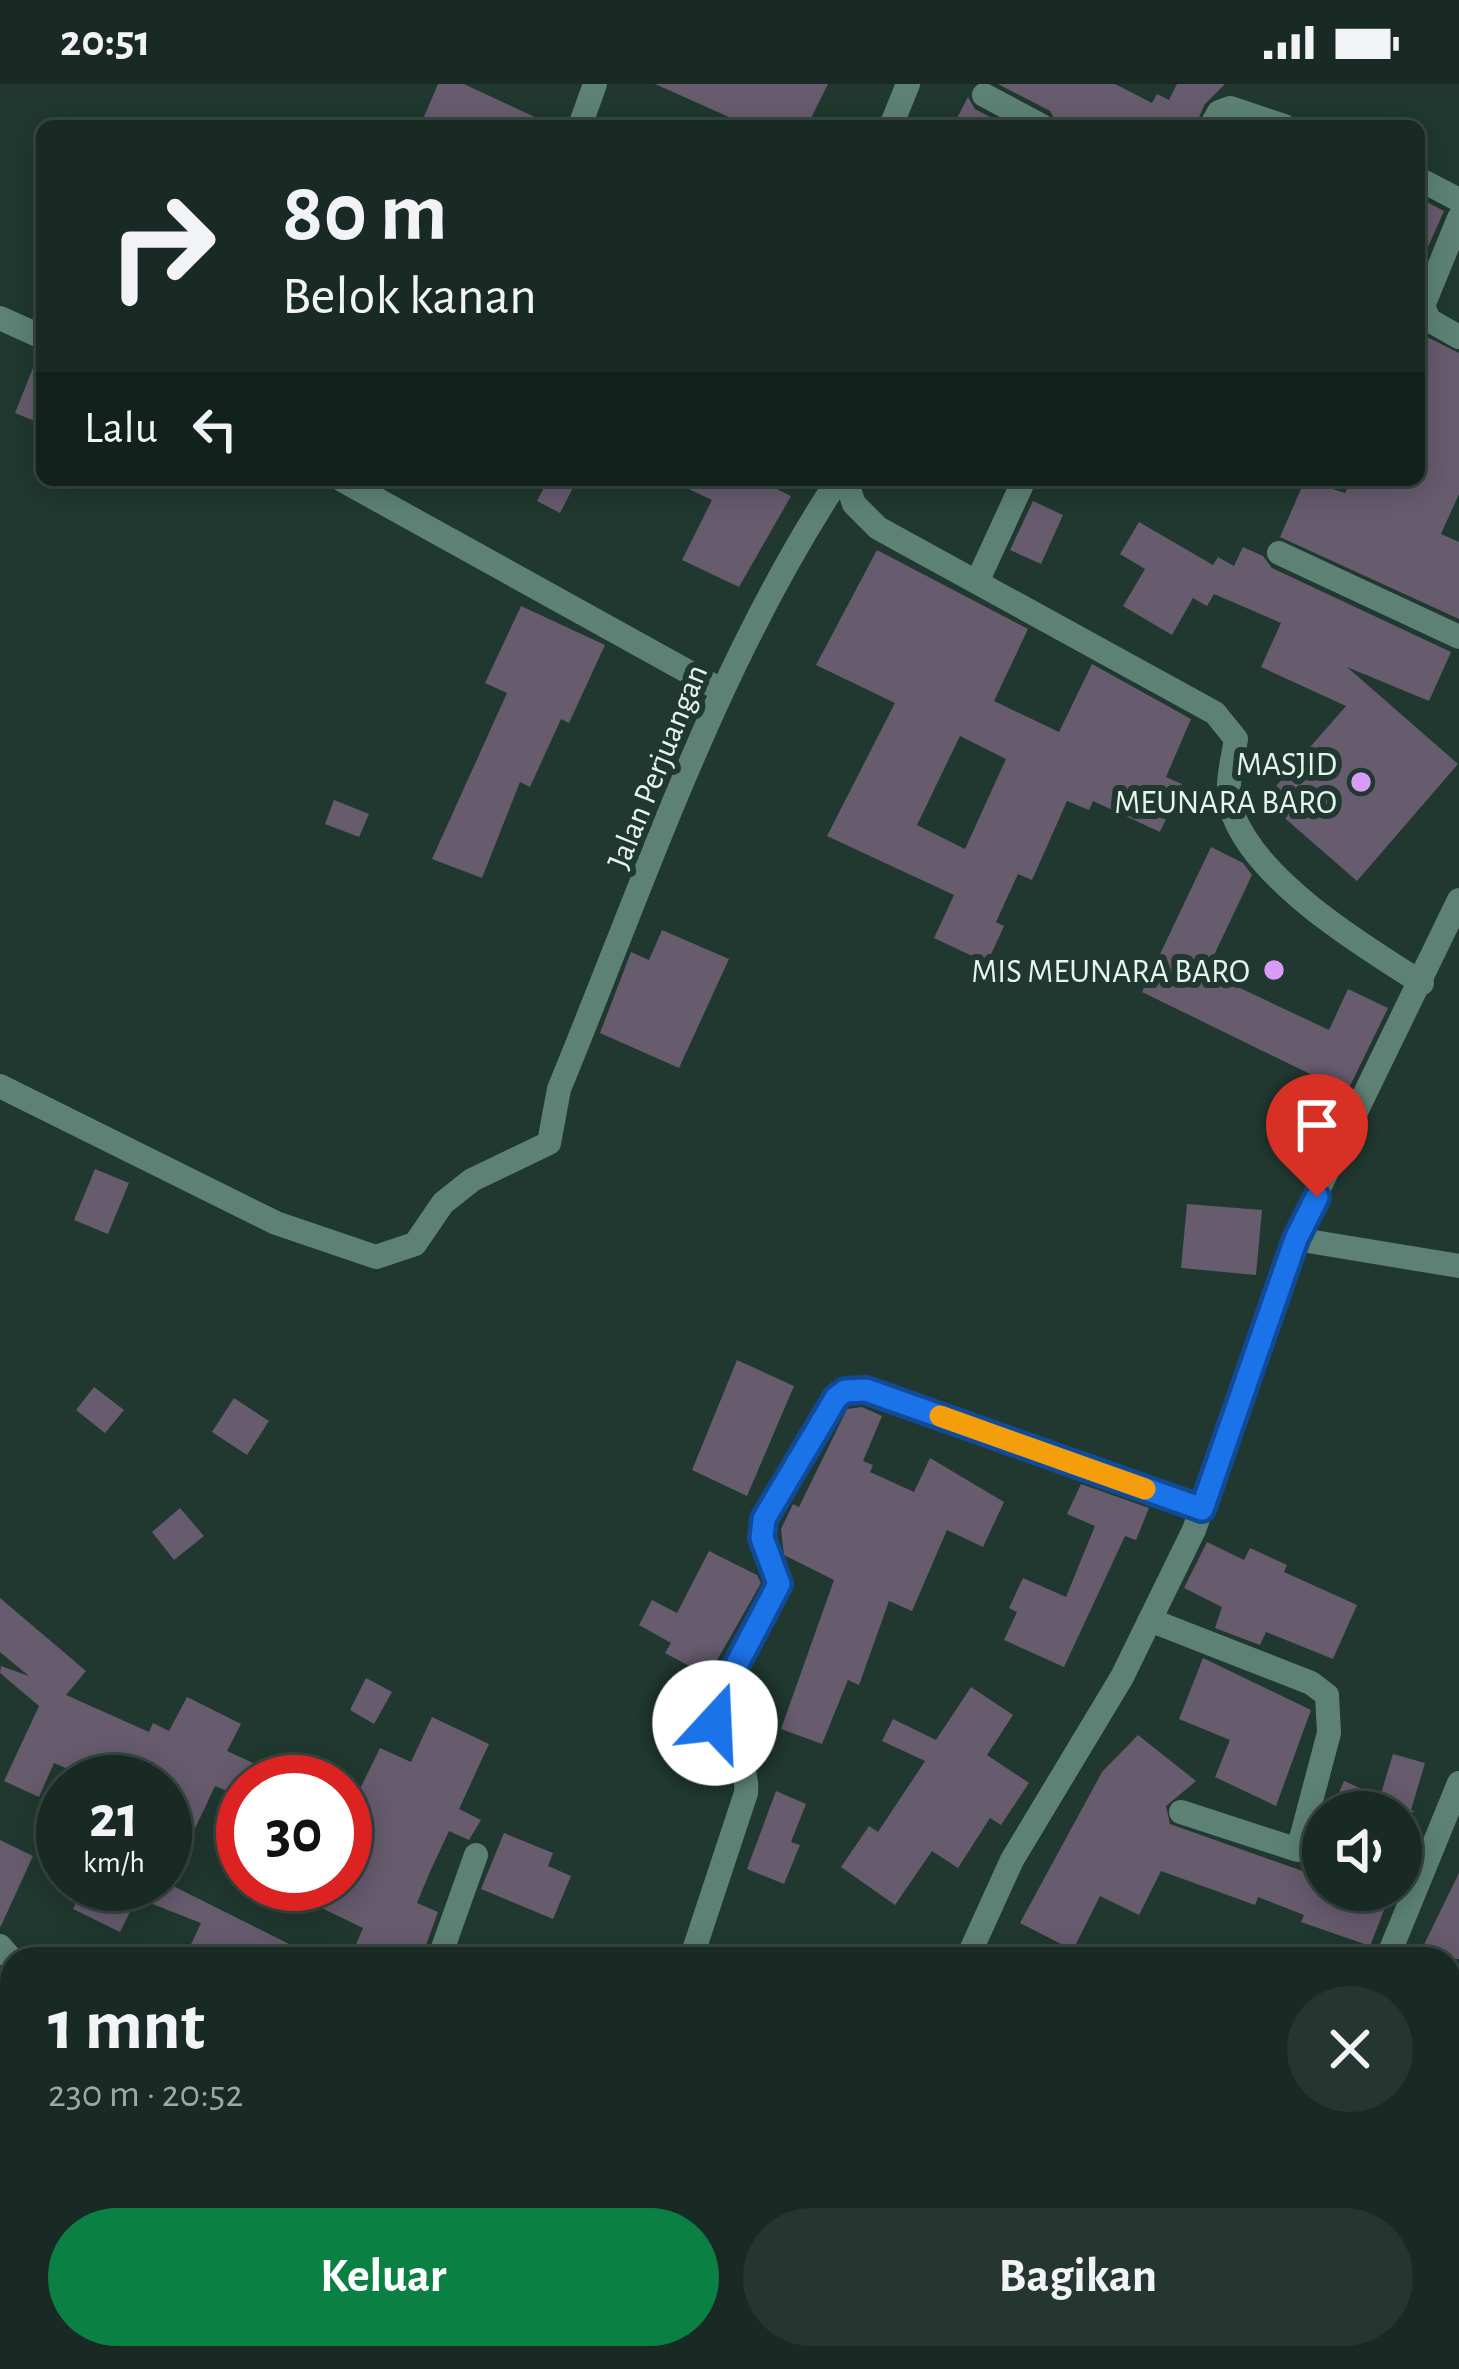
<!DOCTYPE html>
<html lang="id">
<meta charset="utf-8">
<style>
:root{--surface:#182a23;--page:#253630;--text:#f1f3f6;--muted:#9fa7a6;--line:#364641;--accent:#0b8043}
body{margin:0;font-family:"Alegreya Sans",sans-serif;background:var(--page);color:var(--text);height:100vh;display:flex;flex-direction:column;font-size:45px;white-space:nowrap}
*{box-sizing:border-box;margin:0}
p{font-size:39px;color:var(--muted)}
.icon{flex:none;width:66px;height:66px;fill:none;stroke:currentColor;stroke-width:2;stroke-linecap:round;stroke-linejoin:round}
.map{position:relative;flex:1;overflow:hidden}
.sheet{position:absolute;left:0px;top:1863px;width:1461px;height:423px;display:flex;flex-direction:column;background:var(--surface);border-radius:36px 36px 0 0;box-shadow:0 6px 30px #0003,0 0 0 3px var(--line)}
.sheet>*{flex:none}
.top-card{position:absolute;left:36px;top:36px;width:1389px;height:366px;border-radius:18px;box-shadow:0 6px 30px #0003,0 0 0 3px var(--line);background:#182a23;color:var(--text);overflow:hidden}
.tools{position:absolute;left:1302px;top:1707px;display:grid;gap:24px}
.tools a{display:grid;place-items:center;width:120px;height:120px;border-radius:50%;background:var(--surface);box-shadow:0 6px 30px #0003,0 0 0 3px var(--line);font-size:60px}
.speed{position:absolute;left:36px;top:1671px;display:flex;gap:24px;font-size:60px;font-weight:700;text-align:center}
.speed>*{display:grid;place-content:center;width:156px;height:156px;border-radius:50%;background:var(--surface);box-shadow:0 6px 30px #0003,0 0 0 3px var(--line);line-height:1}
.speed small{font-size:30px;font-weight:400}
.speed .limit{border:18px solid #d22;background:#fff;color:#111}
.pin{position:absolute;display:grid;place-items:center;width:102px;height:102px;color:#fff;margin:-123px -51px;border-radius:50% 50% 50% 0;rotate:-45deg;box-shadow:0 0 12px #0007}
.pin .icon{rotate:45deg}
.me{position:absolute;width:132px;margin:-66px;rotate:20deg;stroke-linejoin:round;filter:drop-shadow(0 0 9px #0008)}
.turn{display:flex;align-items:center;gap:42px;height:252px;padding:0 48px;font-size:54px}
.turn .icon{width:156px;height:156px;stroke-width:2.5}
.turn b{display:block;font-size:84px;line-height:102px}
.then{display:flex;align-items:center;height:114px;padding:0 48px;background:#0003;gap:24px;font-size:45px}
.round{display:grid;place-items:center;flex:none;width:126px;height:126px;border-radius:63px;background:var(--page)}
.head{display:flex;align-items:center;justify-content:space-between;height:204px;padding:0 48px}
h1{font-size:72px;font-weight:600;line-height:90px}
.primary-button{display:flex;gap:24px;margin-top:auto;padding:24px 48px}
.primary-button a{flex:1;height:138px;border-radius:72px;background:var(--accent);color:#fff;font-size:48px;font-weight:600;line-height:138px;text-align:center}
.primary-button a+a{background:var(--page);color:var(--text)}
.status{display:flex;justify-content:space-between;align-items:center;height:84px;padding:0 60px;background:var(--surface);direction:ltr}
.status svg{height:33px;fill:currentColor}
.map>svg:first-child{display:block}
.building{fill:#675b6e;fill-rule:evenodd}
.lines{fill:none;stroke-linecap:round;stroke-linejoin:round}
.street{stroke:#5d8275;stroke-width:24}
.route-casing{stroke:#114b97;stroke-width:30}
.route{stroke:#1a73e8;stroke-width:21}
.slow{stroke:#f59e0b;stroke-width:21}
.poi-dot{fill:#d89bf8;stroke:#20382f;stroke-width:4.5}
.labels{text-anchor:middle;stroke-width:12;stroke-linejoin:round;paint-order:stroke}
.poi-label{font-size:33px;fill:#e6f5ef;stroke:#20382f;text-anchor:end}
.street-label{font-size:33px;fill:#e6f5ef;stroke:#20382f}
</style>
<div class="status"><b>20:51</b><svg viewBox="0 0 49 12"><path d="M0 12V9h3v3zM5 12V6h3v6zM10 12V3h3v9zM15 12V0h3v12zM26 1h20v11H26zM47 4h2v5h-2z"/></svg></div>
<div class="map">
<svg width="1459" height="2285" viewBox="0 0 1459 2285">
<rect width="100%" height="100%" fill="#20382f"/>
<g class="building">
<path d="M438,0H464L554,42H420Z"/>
<path d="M655,0H828L807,42H749Z"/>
<path d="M998,0H1115L1152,19L1157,10L1169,16L1177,0H1225L1205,20L1195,42H1058L1050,27Z"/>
<path d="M968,13L975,25L1007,42H953Z"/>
<path d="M1419,114L1444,127L1419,183Z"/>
<path d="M1419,249L1459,269V410L1441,450L1459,458V535L1280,453L1305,396L1345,409L1351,396H1419Z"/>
<path d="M39,269H42V340L15,329Z"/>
<path d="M548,396H577L560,429L537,417Z"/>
<path d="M670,396H758L791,412L739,503L682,476L712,416Z"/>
<path d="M1033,417L1063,431L1041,480L1010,466Z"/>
<path d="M1139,438L1213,481L1218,473L1234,482L1243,463L1263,472L1272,484L1451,568L1429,617L1347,583L1458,680L1357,797L1264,716L1346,622L1261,583L1281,539L1214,510L1207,522L1193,514L1172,551L1123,522L1145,485L1120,470Z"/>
<path d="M877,466L1028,545L994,617L1059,648L1092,580L1191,635L1166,693L1182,700L1160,748L1093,717L1089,726L1067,717L1032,796L1018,790L996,838L1004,842L987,879L934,854L954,811L827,752L895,619L816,581ZM960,652L1006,675L965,765L917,741Z"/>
<path d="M521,522L605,561L569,639L561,635L530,703L520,698L482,794L432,775L507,609L485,599Z"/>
<path d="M334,716L369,730L359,753L325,740Z"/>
<path d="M1211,763L1243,779L1252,791L1206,888L1329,946L1348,905L1388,924L1347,1008L1142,908Z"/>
<path d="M662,846L729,875L679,984L600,949L631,868L649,876Z"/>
<path d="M95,1085L129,1099L108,1150L74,1136Z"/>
<path d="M1187,1120L1262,1126L1256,1191L1181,1184Z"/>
<path d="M737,1276L794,1302L747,1412L692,1386Z"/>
<path d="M94,1303L124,1326L105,1349L76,1326Z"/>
<path d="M234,1314L269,1337L247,1371L212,1348Z"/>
<path d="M862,1323L882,1332L863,1377L873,1381L870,1388L914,1408L930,1374L1004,1418L983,1463L947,1446L912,1527L889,1517L859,1601L848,1596L822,1660L781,1645L834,1496L784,1471L781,1445L793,1420L799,1423L847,1325Z"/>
<path d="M1081,1400L1149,1424L1136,1456L1125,1452L1064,1583L1004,1556L1017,1528L1009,1524L1023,1494L1066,1513L1095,1442L1067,1430Z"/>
<path d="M180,1424L204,1452L174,1476L152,1448Z"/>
<path d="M1207,1458L1244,1476L1250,1464L1287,1481L1284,1488L1357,1521L1333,1575L1266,1548L1260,1561L1215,1544L1222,1523L1184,1504Z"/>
<path d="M709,1467L757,1491L761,1499L708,1592L665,1569L671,1559L639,1541L652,1516L677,1529Z"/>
<path d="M0,1514L86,1587L66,1611L149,1648L153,1639L169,1647L187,1613L241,1640L227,1667L295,1698H243V1714L215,1702L169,1800L319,1875H184L201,1839L137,1814L120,1848L73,1825L86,1800H165V1698H137L92,1678L86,1693L54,1679L39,1713L4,1697L39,1622L0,1589L1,1582L29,1592L0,1568Z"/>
<path d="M1203,1574L1311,1626L1276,1722L1215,1693L1230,1656L1179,1635Z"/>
<path d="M366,1594L392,1608L374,1640L350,1626Z"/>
<path d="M971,1603L1013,1631L987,1671L1029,1699L1001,1741L990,1734L958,1784L932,1767L895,1821L841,1783L869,1742L878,1748L925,1677L882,1657L893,1635L936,1656Z"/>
<path d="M432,1633L489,1660L459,1725L481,1736L469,1756L449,1747L429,1790L417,1819L438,1828L421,1875H350L363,1844L272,1800H345V1708L356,1713L380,1664L411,1678Z"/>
<path d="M1138,1651L1196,1697L1166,1722L1170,1740L1314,1791L1323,1797V1806H1346L1386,1821L1370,1862L1301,1838L1304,1831L1258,1813L1255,1821L1161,1787L1139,1831L1100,1812L1073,1866L1020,1839L1102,1688Z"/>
<path d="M1393,1670L1425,1679L1411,1726L1416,1728H1331L1344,1697L1380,1713Z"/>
<path d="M776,1707L806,1720L791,1758L800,1761L784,1800L747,1785Z"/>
<path d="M504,1749L553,1769L548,1782L571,1792L553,1835L481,1805Z"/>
<path d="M0,1756L33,1772L0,1844Z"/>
<path d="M1459,1789V1875H1417Z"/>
</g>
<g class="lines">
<g class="street">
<path d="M984,11L1042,42"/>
<path d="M580,42L595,0"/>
<path d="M891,42L908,0"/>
<path d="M1211,42L1219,28L1230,24L1284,42"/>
<path d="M1419,95L1459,116"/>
<path d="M1459,134L1423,222L1429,236L1459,253"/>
<path d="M0,234L42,253"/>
<path d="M342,396L721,606"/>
<path d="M846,396L854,420L878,444L1215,629L1236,655C1232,679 1224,706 1233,730C1258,798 1363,862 1422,899"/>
<path d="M1279,469L1459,553"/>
<path d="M978,496L1024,396"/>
<path d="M0,1002L276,1139L376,1173L415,1160L443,1119L472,1096L549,1059L559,1005C644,799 715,583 838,396"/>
<path d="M1296,1155L1459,1182"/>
<path d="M1150,1536L1311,1599L1327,1611L1329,1649L1298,1766L1181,1728"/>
<path d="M0,1862L12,1876"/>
<path d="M439,1875L476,1771"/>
<path d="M691,1875L746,1709C750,1670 712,1663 717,1618L779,1500L766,1471L764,1435L835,1314L845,1307L866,1306L1202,1425"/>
<path d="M967,1875L1012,1776L1122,1593L1194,1446L1302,1139L1459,816"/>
<path d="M1387,1875L1459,1699"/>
<path d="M1449,1992L1459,1997"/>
<path d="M0,2063L12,2041"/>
<path d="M1196,2274L1212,2285"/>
<path d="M479,2285L485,2274"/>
<path d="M906,2285L911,2274"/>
</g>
</g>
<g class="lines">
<g class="route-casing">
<path id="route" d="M715,1639L717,1618L779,1500L762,1454L764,1435L836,1314L845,1307L866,1306L1202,1425L1296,1155L1317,1113"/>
</g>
<use href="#route" class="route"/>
<path class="slow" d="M940,1332L1145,1405"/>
</g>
<g class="poi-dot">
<circle cx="1361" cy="698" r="12"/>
<circle cx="1274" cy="886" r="12"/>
</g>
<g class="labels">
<g class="poi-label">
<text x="1337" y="691">MASJID<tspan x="1337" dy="38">MEUNARA BARO</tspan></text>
<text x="1250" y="898">MIS MEUNARA BARO</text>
</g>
<g class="street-label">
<text transform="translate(656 682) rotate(-68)" y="12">Jalan Perjuangan</text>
</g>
</g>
</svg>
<div class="tools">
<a><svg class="icon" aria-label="sound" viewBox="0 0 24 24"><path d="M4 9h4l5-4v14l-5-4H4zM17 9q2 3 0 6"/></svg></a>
</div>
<div class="speed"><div>21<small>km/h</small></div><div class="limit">30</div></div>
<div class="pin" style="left:1317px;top:1113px;background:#d93025"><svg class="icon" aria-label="arrive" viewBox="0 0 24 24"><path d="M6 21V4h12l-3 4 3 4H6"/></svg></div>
<svg class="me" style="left:715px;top:1639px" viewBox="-20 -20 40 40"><circle r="19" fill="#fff"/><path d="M0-13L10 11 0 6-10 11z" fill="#1a73e8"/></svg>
<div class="top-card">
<div class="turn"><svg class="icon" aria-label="right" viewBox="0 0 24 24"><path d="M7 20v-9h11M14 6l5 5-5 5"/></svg><div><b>80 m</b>Belok kanan</div></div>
<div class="then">Lalu<svg class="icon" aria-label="left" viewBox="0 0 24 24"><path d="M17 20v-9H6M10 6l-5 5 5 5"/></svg></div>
</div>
<section class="sheet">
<div class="head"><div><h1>1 mnt</h1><p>230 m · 20:52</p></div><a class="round"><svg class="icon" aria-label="close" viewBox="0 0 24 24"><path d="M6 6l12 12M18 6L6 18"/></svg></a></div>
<div class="primary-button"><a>Keluar</a><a>Bagikan</a></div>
</section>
</div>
